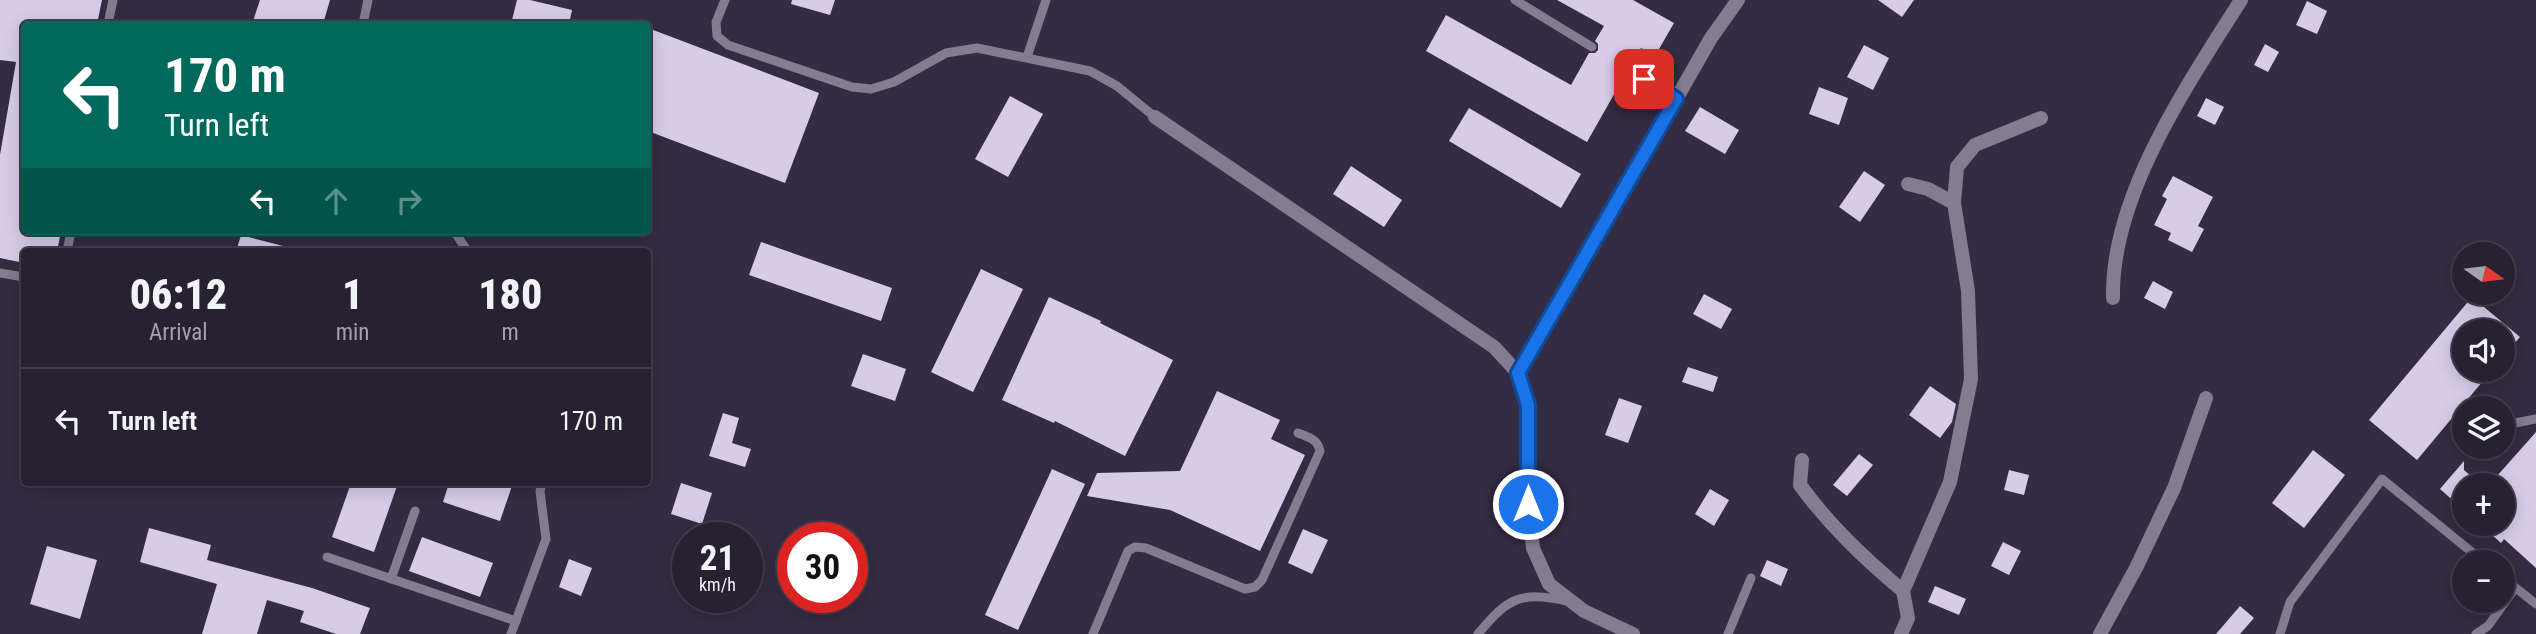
<!DOCTYPE html>
<meta charset="utf-8">
<style>
:root{--surface:#272132;--page:#332e3e;--text:#f1f3f6;--muted:#a4a3ac;--line:#433e4d}
body{margin:0;font-family:"Roboto Condensed",sans-serif;background:var(--page);color:var(--text);height:100vh;display:flex;flex-direction:column;font-size:26px;white-space:nowrap}
*{box-sizing:border-box;margin:0}
p{font-size:23px;color:var(--muted)}
.icon{flex:none;width:38px;height:38px;fill:none;stroke:currentColor;stroke-width:2;stroke-linecap:round;stroke-linejoin:round}
.map{position:relative;flex:1;overflow:hidden}
.panel{position:absolute;left:21px;top:248px;width:630px;height:238px;display:flex;flex-direction:column;background:var(--surface);border-radius:7px;box-shadow:0 4px 18px #0003,0 0 0 2px var(--line)}
.panel>*{flex:none}
.top-card{position:absolute;left:21px;top:21px;width:630px;height:214px;border-radius:7px;box-shadow:0 4px 18px #0003,0 0 0 2px var(--line);background:#00695c;color:#fff;overflow:hidden}
.needle{width:46px;rotate:104deg}
.buttons{position:absolute;left:2452px;top:242px;display:grid;gap:14px}
.buttons a{display:grid;place-items:center;width:63px;height:63px;border-radius:50%;background:var(--surface);box-shadow:0 4px 18px #0003,0 0 0 2px var(--line);font-size:35px}
.speed{position:absolute;left:672px;top:522px;display:flex;gap:14px;font-size:35px;font-weight:700;text-align:center}
.speed>*{display:grid;place-content:center;width:91px;height:91px;border-radius:50%;background:var(--surface);box-shadow:0 4px 18px #0003,0 0 0 2px var(--line);line-height:1}
.speed small{font-size:18px;font-weight:400}
.speed .limit{border:10px solid #d22;background:#fff;color:#111}
.pin{position:absolute;display:grid;place-items:center;width:60px;height:60px;color:#fff;margin:-30px;border-radius:14px;box-shadow:0 4px 10px #0006}
.me{position:absolute;width:77px;margin:-38px;rotate:0deg;stroke-linejoin:round;filter:drop-shadow(0 0 5px #0008)}
.turn{display:flex;align-items:center;gap:24px;height:147px;padding:0 28px;font-size:32px}
.turn .icon{width:91px;height:91px;stroke-width:2.5}
.turn b{display:block;font-size:49px;line-height:60px}
.lanes{display:flex;align-items:center;height:66px;padding:0 28px;background:#0003;justify-content:center;gap:35px;direction:ltr}
.lanes .off{opacity:.35}
.eta{display:flex;justify-content:space-evenly;align-items:center;height:119px;text-align:center}
.eta b{font-size:42px;font-weight:800;line-height:49px}
ul{padding:0;list-style:none}
li{display:flex;align-items:center;gap:21px;height:105px;padding:0 28px;border-top:2px solid var(--line)}
li div{flex:1}
li b{display:block;font-size:26px}
li em{font-style:normal}
.map>svg:first-child{display:block}
.building{fill:#d6cce9}
.lines{fill:none;stroke-linecap:round;stroke-linejoin:round}
.lane{stroke:#847c91;stroke-width:9}
.street{stroke:#847c91;stroke-width:14}
.route-casing{stroke:#114b97;stroke-width:18}
.route{stroke:#1a73e8;stroke-width:12}
</style>
<div class="map">
<svg width="2536" height="634" viewBox="0 0 2536 634">
<rect width="100%" height="100%" fill="#342c42"/>
<g class="building">
<path d="M0,0H102L97,24H24V231H61L57,252H24V263L0,258V155L16,62L0,60Z"/>
<path d="M260,0H330L323,24H252Z"/>
<path d="M517,0H530L572,10L569,24H511Z"/>
<path d="M792,0H835L830,15L791,4Z"/>
<path d="M1557,0H1633L1674,23L1655,56L1641,48L1632,63L1622,65L1621,69L1625,75L1587,142L1426,51L1446,15L1571,85L1589,53H1595L1598,50V44L1595,41L1604,26Z"/>
<path d="M1878,0H1914L1902,17Z"/>
<path d="M2307,1L2327,11L2317,34L2296,25Z"/>
<path d="M648,28L819,93L785,183L648,131Z"/>
<path d="M2265,44L2279,52L2268,72L2254,65Z"/>
<path d="M1864,45L1889,58L1873,90L1847,77Z"/>
<path d="M1819,87L1848,98L1839,125L1809,114Z"/>
<path d="M1010,96L1043,114L1008,177L975,159Z"/>
<path d="M2206,98L2224,107L2215,125L2197,116Z"/>
<path d="M1700,107L1739,130L1725,154L1685,131Z"/>
<path d="M1469,108L1581,174L1561,208L1449,141Z"/>
<path d="M1351,166L1402,200L1384,227L1333,194Z"/>
<path d="M1864,171L1885,185L1860,222L1839,207Z"/>
<path d="M2173,176L2213,197L2198,226L2204,229L2192,252L2168,240L2171,233L2154,225L2167,199L2162,196Z"/>
<path d="M241,235L287,247L286,252H236Z"/>
<path d="M761,242L892,288L881,321L749,275Z"/>
<path d="M981,269L1023,289L973,392L931,372Z"/>
<path d="M2153,281L2173,292L2165,309L2144,298Z"/>
<path d="M1704,294L1732,309L1721,329L1693,314Z"/>
<path d="M1049,297L1101,321L1100,323L1173,360L1125,456L1055,421L1054,423L1002,400Z"/>
<path d="M2472,297L2520,337L2502,358V331H2464V369H2493L2417,460L2369,420Z"/>
<path d="M863,354L906,369L895,401L851,386Z"/>
<path d="M1688,367L1718,377L1713,392L1682,382Z"/>
<path d="M1930,386L1956,404L1952,422L1940,438L1909,415Z"/>
<path d="M1217,391L1280,420L1271,439L1305,455L1260,551L1170,510L1087,496L1097,473L1180,471Z"/>
<path d="M1619,398L1642,406L1628,443L1605,435Z"/>
<path d="M723,413L739,418L732,443L751,449L745,467L709,456Z"/>
<path d="M2536,432V568L2504,539L2501,543L2479,523H2502V485H2489Z"/>
<path d="M2313,450L2345,475L2304,528L2272,503Z"/>
<path d="M1859,454L1873,465L1847,496L1833,485Z"/>
<path d="M2464,461V470L2481,485H2464V510L2440,489Z"/>
<path d="M1052,469L1085,484L1018,630L985,615Z"/>
<path d="M2009,470L2029,475L2024,495L2004,490Z"/>
<path d="M351,483H398L374,552L332,537Z"/>
<path d="M449,483H513L500,521L443,502Z"/>
<path d="M681,483L712,493L702,524L671,514Z"/>
<path d="M1710,489L1729,500L1714,526L1695,514Z"/>
<path d="M149,528L211,545L207,560L312,588L370,608L360,634H336L300,622L304,611L267,600L257,634H202L217,584L140,562Z"/>
<path d="M1303,529L1328,540L1312,574L1288,563Z"/>
<path d="M422,537L493,563L480,597L409,571Z"/>
<path d="M2003,542L2021,551L2009,575L1991,566Z"/>
<path d="M47,546L97,560L80,619L30,604Z"/>
<path d="M569,559L592,568L581,596L559,587Z"/>
<path d="M1767,560L1788,569L1781,586L1760,576Z"/>
<path d="M1935,586L1966,599L1959,615L1928,602Z"/>
<path d="M2240,606L2254,618L2240,634H2216Z"/>
</g>
<g class="lines">
<g class="lane">
<path d="M725,0L716,22L717,36L728,45L852,87L871,89L894,82L946,53L977,48L1090,71L1117,86L1155,117"/>
<path d="M1515,0L1592,47"/>
<path d="M108,24L113,0"/>
<path d="M363,24L368,0"/>
<path d="M1027,57L1046,0"/>
<path d="M1628,69L1676,99"/>
<path d="M454,231L468,252"/>
<path d="M67,252L71,231"/>
<path d="M0,273L24,277"/>
<path d="M2502,437L2515,423L2536,419"/>
<path d="M327,557L516,621"/>
<path d="M2502,577L2536,604"/>
<path d="M391,579L415,511"/>
<path d="M511,634L546,539L540,491L542,483"/>
<path d="M1093,634L1128,551L1135,547L1146,548L1245,589L1255,587L1262,580L1320,451C1318,439 1308,437 1298,433"/>
<path d="M1478,634C1508,598 1519,591 1567,601"/>
<path d="M1728,634L1751,578"/>
<path d="M2280,634L2290,602L2382,479L2484,562"/>
<path d="M2476,634L2488,626L2515,588"/>
</g>
<g class="street">
<path d="M1155,117L1494,347L1519,374L1528,405V504L1533,548L1549,584L1584,611L1633,634"/>
<path d="M1908,184L1928,189L1954,203"/>
<path d="M2113,298C2111,195 2188,84 2241,0"/>
<path d="M1519,374L1711,38L1738,0"/>
<path d="M1802,460L1800,485C1830,526 1864,558 1903,591"/>
<path d="M1901,634L1908,618L1903,591L1950,482L1971,379L1968,291L1954,203L1957,167L1975,145L2041,118"/>
<path d="M2100,634L2136,568L2174,488L2206,398"/>
</g>
</g>
<g class="lines">
<g class="route-casing">
<path id="route" d="M1528,504V405L1518,373L1676,99L1644,79"/>
</g>
<use href="#route" class="route"/>
</g>
</svg>
<div class="buttons">
<a><svg class="needle" viewBox="-14 -14 28 28"><path d="M0-13l5 13h-10z" fill="#e53935"/><path d="M0 13l5-13h-10z" fill="#a4a3ac"/></svg></a>
<a><svg class="icon" aria-label="sound" viewBox="0 0 24 24"><path d="M4 9h4l5-4v14l-5-4H4zM17 9q2 3 0 6"/></svg></a>
<a><svg class="icon" aria-label="layers" viewBox="0 0 24 24"><path d="M12 4l9 5-9 5-9-5zM3 14l9 5 9-5"/></svg></a>
<a>+</a>
<a>−</a>
</div>
<div class="speed"><div>21<small>km/h</small></div><div class="limit">30</div></div>
<div class="pin" style="left:1644px;top:79px;background:#d93025"><svg class="icon" aria-label="arrive" viewBox="0 0 24 24"><path d="M6 21V4h12l-3 4 3 4H6"/></svg></div>
<svg class="me" style="left:1528px;top:504px" viewBox="-20 -20 40 40"><circle r="17" fill="#1a73e8" stroke="#fff" stroke-width="3"/><path d="M0-11L8 9 0 5-8 9z" fill="#fff"/></svg>
<div class="top-card">
<div class="turn"><svg class="icon" aria-label="left" viewBox="0 0 24 24"><path d="M17 20v-9H6M10 6l-5 5 5 5"/></svg><div><b>170 m</b>Turn left</div></div>
<div class="lanes"><svg class="icon" aria-label="left" viewBox="0 0 24 24"><path d="M17 20v-9H6M10 6l-5 5 5 5"/></svg><svg class="icon off" aria-label="ahead" viewBox="0 0 24 24"><path d="M12 20V5M6 11l6-6 6 6"/></svg><svg class="icon off" aria-label="right" viewBox="0 0 24 24"><path d="M7 20v-9h11M14 6l5 5-5 5"/></svg></div>
</div>
<section class="panel">
<div class="eta">
<div><b>06:12</b><p>Arrival</p></div>
<div><b>1</b><p>min</p></div>
<div><b>180</b><p>m</p></div>
</div>
<ul>
<li><svg class="icon" aria-label="left" viewBox="0 0 24 24"><path d="M17 20v-9H6M10 6l-5 5 5 5"/></svg><div><b>Turn left</b></div><em>170 m</em></li>
</ul>
</section>
</div>
